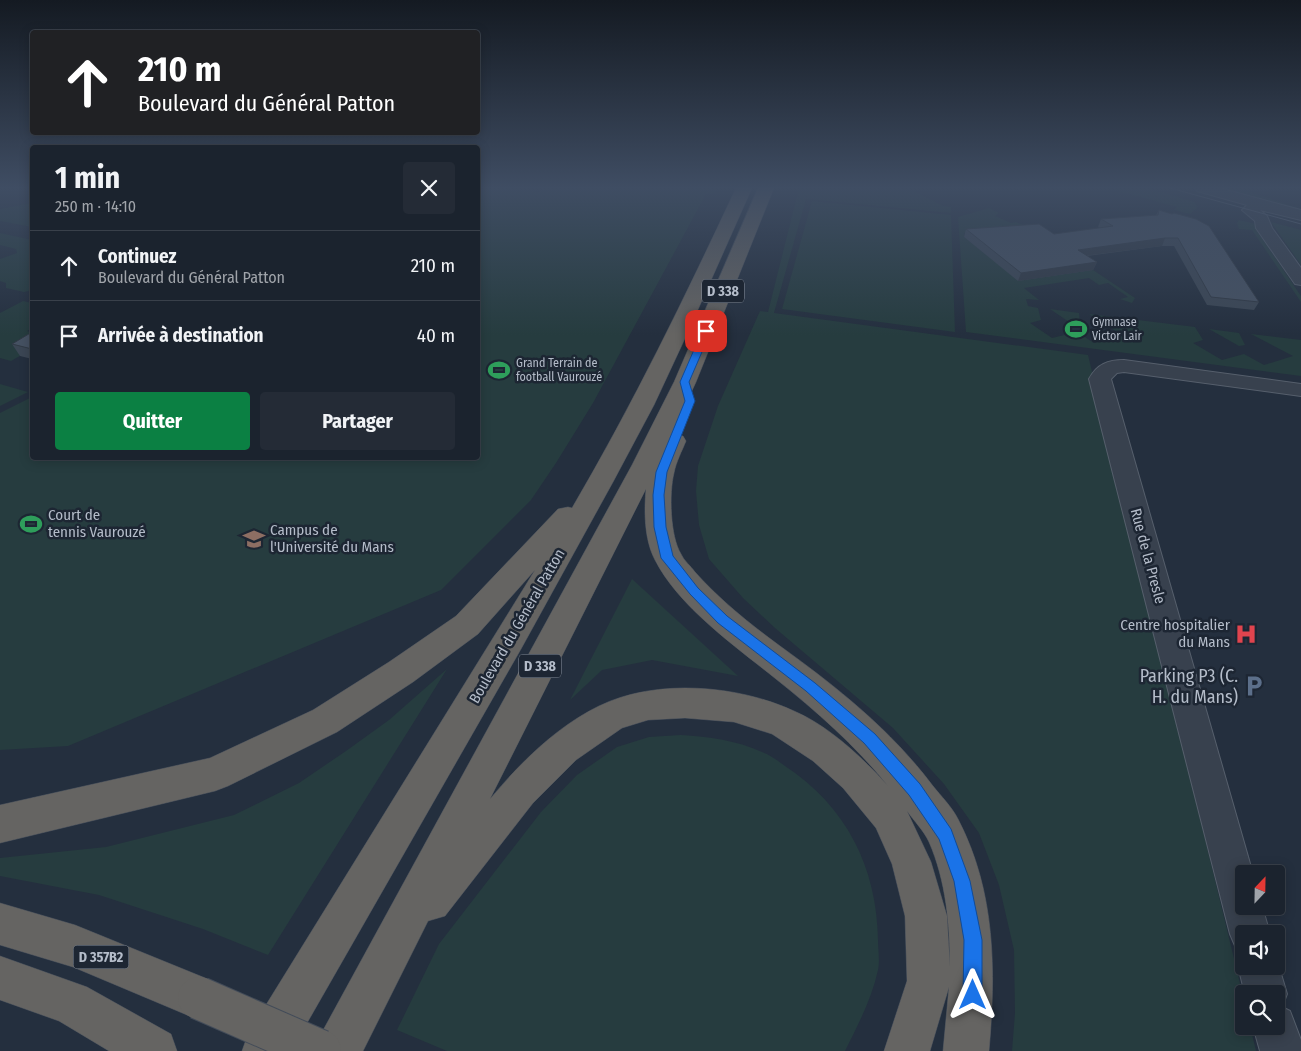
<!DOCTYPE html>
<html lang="fr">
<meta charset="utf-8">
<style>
:root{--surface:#1b232e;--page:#242b36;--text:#f1f3f6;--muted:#a0a4aa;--line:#39404a;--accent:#0b8043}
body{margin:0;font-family:"Fira Sans Condensed",sans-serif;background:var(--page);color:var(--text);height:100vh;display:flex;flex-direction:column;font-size:19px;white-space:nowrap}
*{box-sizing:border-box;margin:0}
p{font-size:16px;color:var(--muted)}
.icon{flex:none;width:28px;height:28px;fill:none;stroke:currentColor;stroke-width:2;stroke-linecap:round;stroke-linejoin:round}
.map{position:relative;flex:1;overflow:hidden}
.sheet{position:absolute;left:30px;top:145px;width:450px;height:315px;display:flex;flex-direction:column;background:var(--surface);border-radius:5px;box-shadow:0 2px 12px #0003,0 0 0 1px var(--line)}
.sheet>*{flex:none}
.hud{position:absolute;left:30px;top:30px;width:450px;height:105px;border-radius:5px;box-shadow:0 2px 12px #0003,0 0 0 1px var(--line);background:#202124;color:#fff;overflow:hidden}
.needle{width:32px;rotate:22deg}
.fabs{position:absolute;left:1235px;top:865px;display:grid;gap:10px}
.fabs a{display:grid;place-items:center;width:50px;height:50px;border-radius:5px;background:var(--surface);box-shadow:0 2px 12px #0003,0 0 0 1px var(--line);font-size:25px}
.pin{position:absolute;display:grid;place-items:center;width:42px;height:42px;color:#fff;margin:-21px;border-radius:10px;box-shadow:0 2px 8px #0006}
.me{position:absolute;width:55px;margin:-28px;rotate:0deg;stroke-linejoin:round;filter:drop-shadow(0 0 4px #0008)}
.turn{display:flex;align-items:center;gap:18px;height:105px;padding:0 25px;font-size:22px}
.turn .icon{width:65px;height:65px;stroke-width:2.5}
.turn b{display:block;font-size:35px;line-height:42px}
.round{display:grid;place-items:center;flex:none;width:52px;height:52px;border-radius:5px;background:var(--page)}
.head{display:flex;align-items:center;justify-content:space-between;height:85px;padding:0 25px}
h1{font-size:30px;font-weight:700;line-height:38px}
.action{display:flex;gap:10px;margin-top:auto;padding:10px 25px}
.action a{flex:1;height:58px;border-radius:5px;background:var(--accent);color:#fff;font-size:20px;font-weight:700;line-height:58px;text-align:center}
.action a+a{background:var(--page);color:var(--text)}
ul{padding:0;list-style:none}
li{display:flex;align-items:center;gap:15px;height:70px;padding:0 25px;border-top:1px solid var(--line)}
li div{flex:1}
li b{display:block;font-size:19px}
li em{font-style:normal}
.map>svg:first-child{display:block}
.green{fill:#263c3f}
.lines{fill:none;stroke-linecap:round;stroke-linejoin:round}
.minor-casing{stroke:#565f6c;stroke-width:2}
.trunk-casing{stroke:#434c59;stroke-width:1}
.minor{fill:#38414e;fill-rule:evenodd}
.trunk{fill:#656462;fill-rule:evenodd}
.tram{stroke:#5a6575;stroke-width:1}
.trunk-bridge-casing{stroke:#434c59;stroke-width:44;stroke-linecap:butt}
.trunk-bridge{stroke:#656462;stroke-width:42}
.wall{fill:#3b4654}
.shaded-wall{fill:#303945}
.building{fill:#455162;stroke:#303945}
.route{fill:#1a73e8;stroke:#114b97}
.labels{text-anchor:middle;stroke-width:5;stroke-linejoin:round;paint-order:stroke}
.far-poi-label{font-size:12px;fill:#b4bcc9;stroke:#1d2633;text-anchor:start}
.shield{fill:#1d2633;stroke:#878f9c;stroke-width:1}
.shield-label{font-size:14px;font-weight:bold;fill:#b4bcc9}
.poi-label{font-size:15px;fill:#b4bcc9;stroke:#1d2633;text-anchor:start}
.street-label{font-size:15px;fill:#b4bcc9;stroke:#1d2633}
.near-poi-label{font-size:18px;fill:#b4bcc9;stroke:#1d2633;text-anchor:end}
</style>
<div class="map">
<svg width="1301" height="1051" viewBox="0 0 1301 1051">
<rect width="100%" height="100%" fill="#242f3e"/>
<g class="green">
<path d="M478,188H513L539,192L543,188H717L714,194H706L593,403L556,463L531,500L441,590L68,746L0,750V413L32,397V458H478Z"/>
<path d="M799,188H908L943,206L951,207V213L806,199L774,313L1088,355L1244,1000V1026H1250L1256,1051H1012L1015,1013L1014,950L999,885L979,833L944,784L893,728L775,628L743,598L709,559L699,525L696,491L698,466L718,406L760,311L768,312Z"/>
<path d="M1108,188H1147L1195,202L1197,208L1190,214L1174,210L1177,207Z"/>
<path d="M1220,188H1238L1301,209H1297Z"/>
<path d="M812,201L951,215L955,332L782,309Z"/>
<path d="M32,203V227L0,221V209Z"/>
<path d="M989,208L999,213L995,216L1011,223L1016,222L1028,227L964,233V237L1018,280L1093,270L1135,298L1132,303L1120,299L1128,297L1108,283L1099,285L1089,278L1024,288L1039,300L1026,299L1028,306L1038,308L1041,320L1030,323L1052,338L1077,332L1094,343L1124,336L1089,314L1195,327L1203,340L1193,343L1222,360L1244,354L1264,365L1293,356L1251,334L1301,340V376L966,332L958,217Z"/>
<path d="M1239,220L1256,224L1257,231L1301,296V302L1252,230L1239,229L1237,223Z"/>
<path d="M1271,222L1301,230V265Z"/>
<path d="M0,233L32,240V290L24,292L6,288V283L0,281V259L17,253L16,249L0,245Z"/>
<path d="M23,301L32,303V328L27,331L32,333V349L11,361L0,358V313Z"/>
<path d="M1050,309L1079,313L1080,325L1075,326Z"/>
<path d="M1209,329L1239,333L1245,345L1239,346Z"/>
<path d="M0,384L28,392L0,406Z"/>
<path d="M632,579L738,676L652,660L602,670L570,700Z"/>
<path d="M447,669L268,955L203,929L99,895L0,876V858L106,847L234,815L299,783L346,751L389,720Z"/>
<path d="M681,735C709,737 736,740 762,752C770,755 778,761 785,766C846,806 877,867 878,940C878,949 880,961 878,970C872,998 858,1025 845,1051H447L397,1030L439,944L541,812L577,775L617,747L649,737Z"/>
</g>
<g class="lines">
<g class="minor-casing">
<g id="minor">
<path d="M1195,188H1219L1301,210V220L1260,210L1267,216L1272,228L1301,268V285L1295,284L1256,228L1255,221L1242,210L1247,205L1197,191Z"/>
<path d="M1124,360L1301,384V396L1124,372L1117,373L1111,379L1253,874H1244V906H1262L1270,934H1244V952L1236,948L1230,934L1089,379C1097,364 1108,360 1124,360Z"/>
<path d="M1244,953V966H1276V957L1287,994L1282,1007L1290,1011L1301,1040V1051H1260L1253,1026H1276V994H1245L1238,966Z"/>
</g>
</g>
<g class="trunk-casing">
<g id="trunk">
<path d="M736,188H752L688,332L654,405L613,482L521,649L291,1051H242L248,1034L535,570L478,634L413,682L337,732L228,786L215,791L0,843V805L210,758L313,710L389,662L456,616L558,509L568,507L572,508C633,404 685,297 736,188Z"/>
<path d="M758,188H774L696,382L672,434L683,436L686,441C682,451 676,462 674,473C669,493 670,536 681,554C684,561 691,566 695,572C720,600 750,624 780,646C837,687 891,730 933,786C941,796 952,807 958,819C996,892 996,971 989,1051H943L949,987L930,1051H884L907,981L905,916L892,864L876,828L843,788L813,761L772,734L734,722L685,718L648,720L622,728L576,760L533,803L445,916L428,921L363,1051H315L321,1034L632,465L674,382ZM646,489C644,511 644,539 655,560C679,607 735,646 776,679C816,711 855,745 888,786C863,758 829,726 794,711C738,685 656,678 599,706C556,727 520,763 490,799ZM907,811C914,821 924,831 929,842C946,881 950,925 950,967L947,916L931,862Z"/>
<path d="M0,903L75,925L215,982L221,998L215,1014L199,1020L73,967L0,945Z"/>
<path d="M0,956L87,987L171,1034L177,1051H109L59,1021L0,1000Z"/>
</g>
</g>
<use href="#minor" class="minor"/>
<use href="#trunk" class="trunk"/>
<path class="tram" d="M1170,188L1301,224"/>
<g class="trunk-bridge-casing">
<path id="trunk-bridge" d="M199,998L320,1051"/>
</g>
<use href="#trunk-bridge" class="trunk-bridge"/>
</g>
<g class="wall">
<path d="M1159,210L1259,302L1254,310L1207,305L1174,246H1162L1087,256L1097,262L1093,270L1018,281L964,237L966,229L1054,234L1100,228L1098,227L1101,219L1156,215Z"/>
<path d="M32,332V359L20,356L12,344Z"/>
</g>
<g class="shaded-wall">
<path d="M1165,238L1162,246L1075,257L1078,250Z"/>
<path d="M1097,262L1093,270L1018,281L1021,273Z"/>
</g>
<g class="building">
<path d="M1159,210L1172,214L1174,213L1196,219L1209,226L1259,302L1211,297L1178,238H1165L1078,250L1097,262L1021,273L966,229L1039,224L1054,234L1113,226L1101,219L1158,215Z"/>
<path d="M32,332V349L12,344Z"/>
</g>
<linearGradient id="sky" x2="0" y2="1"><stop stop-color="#141a22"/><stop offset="0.56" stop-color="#3f4d63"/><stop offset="1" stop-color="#3f4d63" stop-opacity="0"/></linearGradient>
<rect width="1301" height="335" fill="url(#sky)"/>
<path class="route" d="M703,329L711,331L689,382L695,401L667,472L664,495L666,527L673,556L698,588L727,616L815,683L875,734L920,784L951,829L970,881L982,940V995L979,1002L973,1005L966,1002L963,995L964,940L954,881L939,839L909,795L864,743L806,691L718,623L690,594L661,558L654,527L653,495L656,472L685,401L680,382Z"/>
<defs>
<g id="stadium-bare" transform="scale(1.725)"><path d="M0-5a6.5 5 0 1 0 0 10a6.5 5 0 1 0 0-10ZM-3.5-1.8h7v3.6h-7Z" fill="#2e9e5b" stroke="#1d2633" stroke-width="2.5" paint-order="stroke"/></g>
<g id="university-bare" transform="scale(1.725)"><path d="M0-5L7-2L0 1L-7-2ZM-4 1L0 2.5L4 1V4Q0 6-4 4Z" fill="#8d6e63" stroke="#1d2633" stroke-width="2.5" paint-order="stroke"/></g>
<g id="hospital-bare" transform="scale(1.725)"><path d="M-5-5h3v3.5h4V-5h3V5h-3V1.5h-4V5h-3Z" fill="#e0444e" stroke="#1d2633" stroke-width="2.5" paint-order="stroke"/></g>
<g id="parking-bare" transform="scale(1.725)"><path d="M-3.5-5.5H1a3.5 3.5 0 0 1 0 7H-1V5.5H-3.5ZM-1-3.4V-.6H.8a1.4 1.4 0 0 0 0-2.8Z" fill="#5c6f8a" stroke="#1d2633" stroke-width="2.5" paint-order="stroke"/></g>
</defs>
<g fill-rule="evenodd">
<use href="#stadium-bare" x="1076" y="329"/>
<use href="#stadium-bare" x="499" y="370"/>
<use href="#stadium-bare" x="31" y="524"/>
<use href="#university-bare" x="254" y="539"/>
<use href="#hospital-bare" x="1246" y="634"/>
<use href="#parking-bare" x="1254" y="686"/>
</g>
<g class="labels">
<g class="far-poi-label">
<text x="1092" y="326">Gymnase<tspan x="1092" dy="14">Victor Lair</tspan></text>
<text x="516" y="367">Grand Terrain de<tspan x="516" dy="14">football Vaurouzé</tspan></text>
</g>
<g class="shield">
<rect x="702" y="279.5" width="42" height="23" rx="4"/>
<rect x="519" y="654.5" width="42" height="23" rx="4"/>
<rect x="73.5" y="945.5" width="55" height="23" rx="4"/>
</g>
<g class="shield-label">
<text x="723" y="296">D 338</text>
<text x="540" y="671">D 338</text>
<text x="101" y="962">D 357B2</text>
</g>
<g class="poi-label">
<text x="48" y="520">Court de<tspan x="48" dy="17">tennis Vaurouzé</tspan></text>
<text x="270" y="535">Campus de<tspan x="270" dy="17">l'Université du Mans</tspan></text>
<text x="1230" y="630" text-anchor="end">Centre hospitalier<tspan x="1230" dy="17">du Mans</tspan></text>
</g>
<g class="street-label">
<text transform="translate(1148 556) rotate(75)" y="5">Rue de la Presle</text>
<text transform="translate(517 626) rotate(-60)" y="5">Boulevard du Général Patton</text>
</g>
<g class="near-poi-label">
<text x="1238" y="682">Parking P3 (C.<tspan x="1238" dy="21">H. du Mans)</tspan></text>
</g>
</g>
</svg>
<div class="fabs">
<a><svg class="needle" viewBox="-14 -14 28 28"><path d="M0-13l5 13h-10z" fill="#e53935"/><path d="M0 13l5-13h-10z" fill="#a0a4aa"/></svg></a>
<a><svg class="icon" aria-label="sound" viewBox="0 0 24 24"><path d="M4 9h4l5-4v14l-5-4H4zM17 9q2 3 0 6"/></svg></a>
<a><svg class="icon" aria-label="search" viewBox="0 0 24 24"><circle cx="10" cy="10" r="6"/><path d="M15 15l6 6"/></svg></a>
</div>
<div class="pin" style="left:706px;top:331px;background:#d93025"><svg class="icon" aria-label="arrive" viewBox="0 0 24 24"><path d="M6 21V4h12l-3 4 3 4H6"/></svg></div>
<svg class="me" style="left:973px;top:995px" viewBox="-20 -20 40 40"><path d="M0-17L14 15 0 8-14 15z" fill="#1a73e8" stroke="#fff" stroke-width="4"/></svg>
<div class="hud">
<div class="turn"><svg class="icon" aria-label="ahead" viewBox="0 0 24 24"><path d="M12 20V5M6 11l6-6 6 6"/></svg><div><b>210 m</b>Boulevard du Général Patton</div></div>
</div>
<section class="sheet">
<div class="head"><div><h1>1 min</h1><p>250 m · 14:10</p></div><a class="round"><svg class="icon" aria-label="close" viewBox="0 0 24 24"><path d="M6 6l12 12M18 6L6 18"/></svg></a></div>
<ul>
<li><svg class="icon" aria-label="ahead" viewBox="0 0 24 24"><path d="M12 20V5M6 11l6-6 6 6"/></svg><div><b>Continuez</b><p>Boulevard du Général Patton</p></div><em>210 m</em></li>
<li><svg class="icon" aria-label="arrive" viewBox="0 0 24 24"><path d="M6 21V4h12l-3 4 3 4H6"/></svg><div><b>Arrivée à destination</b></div><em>40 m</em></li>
</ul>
<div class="action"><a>Quitter</a><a>Partager</a></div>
</section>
</div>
